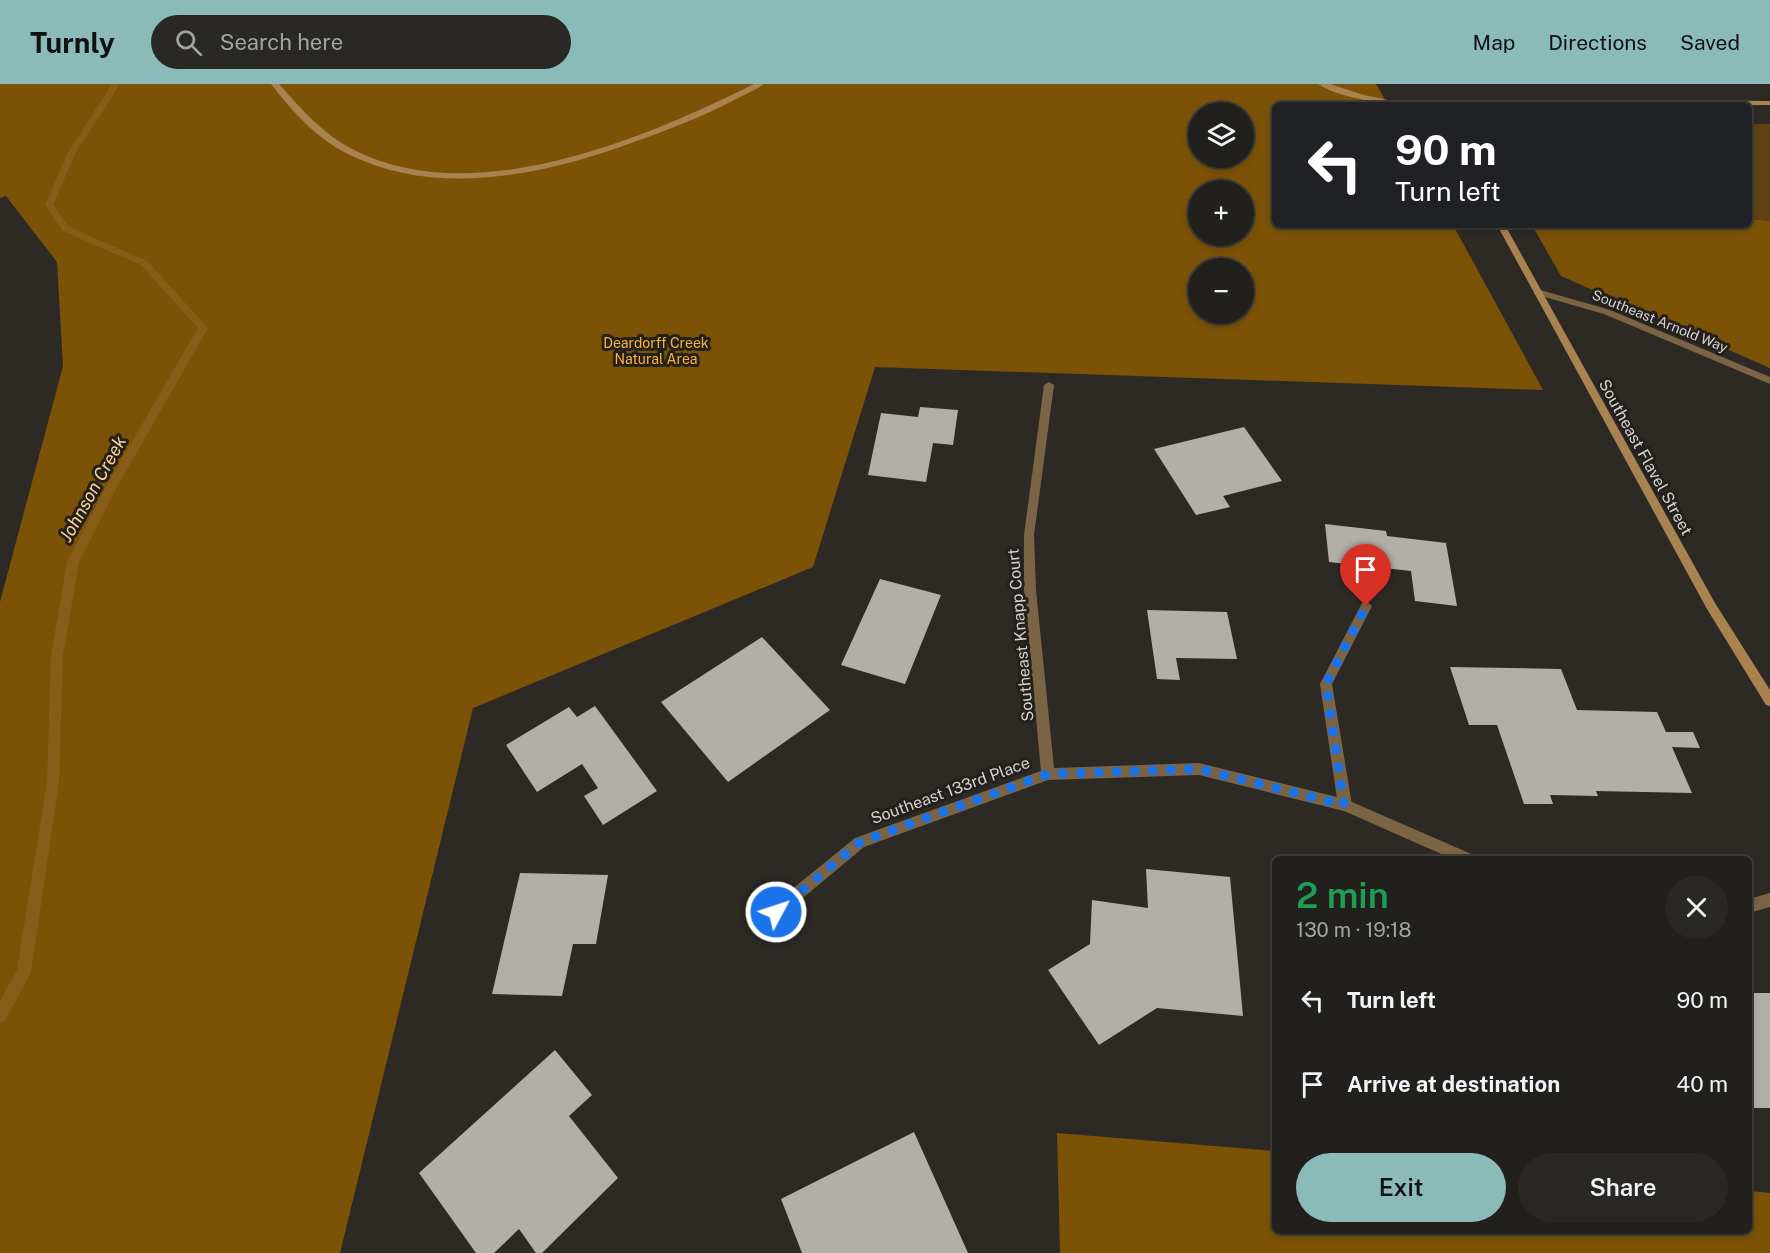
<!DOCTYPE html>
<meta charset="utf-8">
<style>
:root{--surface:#22201c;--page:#2a2825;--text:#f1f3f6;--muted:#a2a3a3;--line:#3f3e3b;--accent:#8bbbb9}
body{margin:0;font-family:"Public Sans",sans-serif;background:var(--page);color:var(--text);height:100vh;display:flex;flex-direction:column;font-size:22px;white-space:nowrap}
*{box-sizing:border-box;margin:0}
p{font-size:20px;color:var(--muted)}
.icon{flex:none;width:33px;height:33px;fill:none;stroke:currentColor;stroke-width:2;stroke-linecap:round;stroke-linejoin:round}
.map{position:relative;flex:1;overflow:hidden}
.details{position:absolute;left:1272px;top:772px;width:480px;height:378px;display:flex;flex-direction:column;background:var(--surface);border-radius:9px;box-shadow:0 3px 9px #0003,0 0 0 2px var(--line)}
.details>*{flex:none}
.banner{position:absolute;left:1272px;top:18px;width:480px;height:126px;border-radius:9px;box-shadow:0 3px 9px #0003,0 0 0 2px var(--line);background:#202124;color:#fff;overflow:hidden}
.buttons{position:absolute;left:1188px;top:18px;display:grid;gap:12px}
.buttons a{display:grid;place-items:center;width:66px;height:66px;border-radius:50%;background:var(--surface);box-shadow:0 3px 9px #0003,0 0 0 2px var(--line);font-size:30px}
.pin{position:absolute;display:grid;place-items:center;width:51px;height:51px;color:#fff;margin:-62px -26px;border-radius:50% 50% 50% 0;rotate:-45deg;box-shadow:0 0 6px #0007}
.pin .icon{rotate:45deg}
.me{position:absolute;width:66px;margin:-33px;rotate:50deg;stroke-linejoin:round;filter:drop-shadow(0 0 4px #0008)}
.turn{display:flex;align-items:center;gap:21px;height:126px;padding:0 24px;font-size:27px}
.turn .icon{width:78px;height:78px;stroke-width:2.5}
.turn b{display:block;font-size:42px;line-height:51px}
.round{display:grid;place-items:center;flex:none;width:63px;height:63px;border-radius:32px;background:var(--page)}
.overview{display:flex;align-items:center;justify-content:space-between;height:102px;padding:0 24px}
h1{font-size:36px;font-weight:600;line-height:45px;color:#1e9e55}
.cta{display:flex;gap:12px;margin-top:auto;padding:12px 24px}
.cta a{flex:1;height:69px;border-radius:36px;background:var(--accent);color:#111;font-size:24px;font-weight:600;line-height:69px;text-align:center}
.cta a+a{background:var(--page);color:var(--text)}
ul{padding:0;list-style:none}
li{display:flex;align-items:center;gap:18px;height:84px;padding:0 24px}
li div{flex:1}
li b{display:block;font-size:22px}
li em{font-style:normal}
header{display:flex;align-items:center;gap:36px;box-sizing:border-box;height:84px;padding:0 30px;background:var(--accent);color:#111}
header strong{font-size:28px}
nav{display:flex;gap:33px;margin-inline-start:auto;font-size:21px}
.search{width:420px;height:54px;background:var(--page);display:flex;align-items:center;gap:15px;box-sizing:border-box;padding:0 21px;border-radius:33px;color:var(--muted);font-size:22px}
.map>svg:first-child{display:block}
.green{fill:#5f4213}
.forest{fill:#7c5306;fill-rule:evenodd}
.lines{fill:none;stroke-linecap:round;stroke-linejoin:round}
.stream{fill:#875d18;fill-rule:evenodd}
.building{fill:#b2aea9}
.lane{fill:#7b6444;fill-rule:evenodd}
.street{fill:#7b6444;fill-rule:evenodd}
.secondary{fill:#a8834f;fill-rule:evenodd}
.route{stroke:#1a73e8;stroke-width:10;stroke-dasharray:0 18}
.labels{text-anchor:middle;stroke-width:6;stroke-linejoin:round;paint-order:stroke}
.far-street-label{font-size:14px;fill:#d5d3d0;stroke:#24211d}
.far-park-label{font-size:14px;fill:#fcb33d;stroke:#24211d}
.street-label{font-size:16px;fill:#d5d3d0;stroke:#24211d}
.water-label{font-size:18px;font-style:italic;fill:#fdd295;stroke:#24211d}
</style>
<header>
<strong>Turnly</strong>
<div class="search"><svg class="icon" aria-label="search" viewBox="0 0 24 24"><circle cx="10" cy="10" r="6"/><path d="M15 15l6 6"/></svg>Search here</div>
<nav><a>Map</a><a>Directions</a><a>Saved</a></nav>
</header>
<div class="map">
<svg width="1770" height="1169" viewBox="0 0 1770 1169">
<rect width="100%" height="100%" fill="#2d2a26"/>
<path class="green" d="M1749,40H1770V137L1749,135Z"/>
<g class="forest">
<path d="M0,0H1376L1388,21H1275V141H1453L1543,306L875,283L813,483L473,624L340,1169H0V518L63,282L57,178L6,112L0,114ZM1198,28H1244V74H1198ZM1198,106H1244V152H1198ZM1198,184H1244V230H1198Z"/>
<path d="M1749,135L1770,137V284L1561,192L1532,141H1749Z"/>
<path d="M1057,1049L1275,1067V1148H1749V1107L1770,1109V1169H1060Z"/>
</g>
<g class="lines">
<path class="stream" d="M112,0H120L75,70L53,121L69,143L147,177L208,244L117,403L79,478L63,571L59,698L31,888L5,937L0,939V917L17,886L47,698L51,571L67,478L108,399L198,244L141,181L63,147L45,121L67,70Z"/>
</g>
<g class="building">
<path d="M920,323L958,326L953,361L933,359L926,398L868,391L881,329L918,333Z"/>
<path d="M1244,343L1282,397L1223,412L1230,423L1196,431L1154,365Z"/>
<path d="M1325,440L1386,447L1387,452L1446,459L1457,522L1415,517L1411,487L1329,478Z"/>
<path d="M880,495L941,511L905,600L841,581Z"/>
<path d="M1147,526L1227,528L1237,575L1176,574L1180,596L1157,595Z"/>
<path d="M762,553L830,626L728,698L661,618Z"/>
<path d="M1450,583L1561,585L1577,626L1657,628L1666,648H1693L1700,664L1672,663L1692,709L1596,707L1598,712L1550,711L1553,720H1524L1497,641H1469Z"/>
<path d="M595,622L657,707L603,741L584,712L598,704L582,680L537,708L506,661L569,623L577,633Z"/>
<path d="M1146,785L1230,793L1243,932L1157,924L1099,961L1048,886L1090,860L1092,816L1148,824Z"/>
<path d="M520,789L608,791L596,860H573L562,912L492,910Z"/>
<path d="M1749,909H1770V1024H1749V939H1752L1749,932Z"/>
<path d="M555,966L592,1011L569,1032L618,1094L542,1169H536L519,1145L494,1169H476L419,1089Z"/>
<path d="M914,1048L968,1169H802L781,1115Z"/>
</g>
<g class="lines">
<path class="lane" d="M1366,517L1372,522L1332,600L1352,721L1350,725L1345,727L1340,725L1338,721L1320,600L1362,519Z"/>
<g class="street">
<path d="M1537,205L1610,226L1770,293V300L1604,230L1534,210V206Z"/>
<path d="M1049,298L1054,301L1034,451L1036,506L1054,684L1199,679L1345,715L1476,772L1478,776H1455L1344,727L1199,691L1048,696L864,763L780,833L775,835L770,833L768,828L770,823L855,754L1041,687L1024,506V451L1044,301Z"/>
<path d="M1770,809V823L1749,829V815Z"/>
</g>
<g class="secondary">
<path d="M271,0H279C301,25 324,51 354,66C473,127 644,55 754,0H764C756,6 745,10 736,15C708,30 678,42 648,53C556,88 442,117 348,70C317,55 292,27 271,0Z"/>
<path d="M1318,0H1330L1364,11L1412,21C1386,21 1339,14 1318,0Z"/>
<path d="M1668,16L1770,17V21H1550L1554,19Z"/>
<path d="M1497,141H1505L1715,519L1770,606V622L1766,621L1707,525Z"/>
</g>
</g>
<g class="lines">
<path class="route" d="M776,828L860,758L1048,690L1199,685L1344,721L1326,600L1366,522"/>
</g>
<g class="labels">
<g class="far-street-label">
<text transform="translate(1660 237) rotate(22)" y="5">Southeast Arnold Way</text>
</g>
<g class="far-park-label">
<text x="656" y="264">Deardorff Creek<tspan x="656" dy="16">Natural Area</tspan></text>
</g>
<g class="street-label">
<text transform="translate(1646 373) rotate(61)" y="6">Southeast Flavel Street</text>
<text transform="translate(1020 551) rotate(-95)" y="6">Southeast Knapp Court</text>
<text transform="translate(950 706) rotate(-20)" y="6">Southeast 133rd Place</text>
</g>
<g class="water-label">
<text transform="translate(93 405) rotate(-61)" y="6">Johnson Creek</text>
</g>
</g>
</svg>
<div class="buttons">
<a><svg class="icon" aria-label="layers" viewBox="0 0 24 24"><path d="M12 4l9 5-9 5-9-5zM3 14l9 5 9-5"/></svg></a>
<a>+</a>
<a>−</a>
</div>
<div class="pin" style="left:1366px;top:522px;background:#d93025"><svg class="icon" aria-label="arrive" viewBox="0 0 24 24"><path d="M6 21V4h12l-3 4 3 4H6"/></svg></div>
<svg class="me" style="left:776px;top:828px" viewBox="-20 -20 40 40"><circle r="17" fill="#1a73e8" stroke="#fff" stroke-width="3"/><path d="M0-11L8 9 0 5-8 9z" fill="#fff"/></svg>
<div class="banner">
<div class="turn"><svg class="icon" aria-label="left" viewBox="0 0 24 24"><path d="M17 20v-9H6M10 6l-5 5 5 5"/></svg><div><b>90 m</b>Turn left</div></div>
</div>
<section class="details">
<div class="overview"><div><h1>2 min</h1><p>130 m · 19:18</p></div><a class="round"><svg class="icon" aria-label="close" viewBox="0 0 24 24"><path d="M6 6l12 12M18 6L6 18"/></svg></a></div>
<ul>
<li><svg class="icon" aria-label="left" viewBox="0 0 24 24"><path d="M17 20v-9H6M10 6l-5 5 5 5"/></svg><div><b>Turn left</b></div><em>90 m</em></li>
<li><svg class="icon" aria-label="arrive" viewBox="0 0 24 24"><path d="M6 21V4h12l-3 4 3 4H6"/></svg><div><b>Arrive at destination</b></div><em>40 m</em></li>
</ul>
<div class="cta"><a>Exit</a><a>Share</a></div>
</section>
</div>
